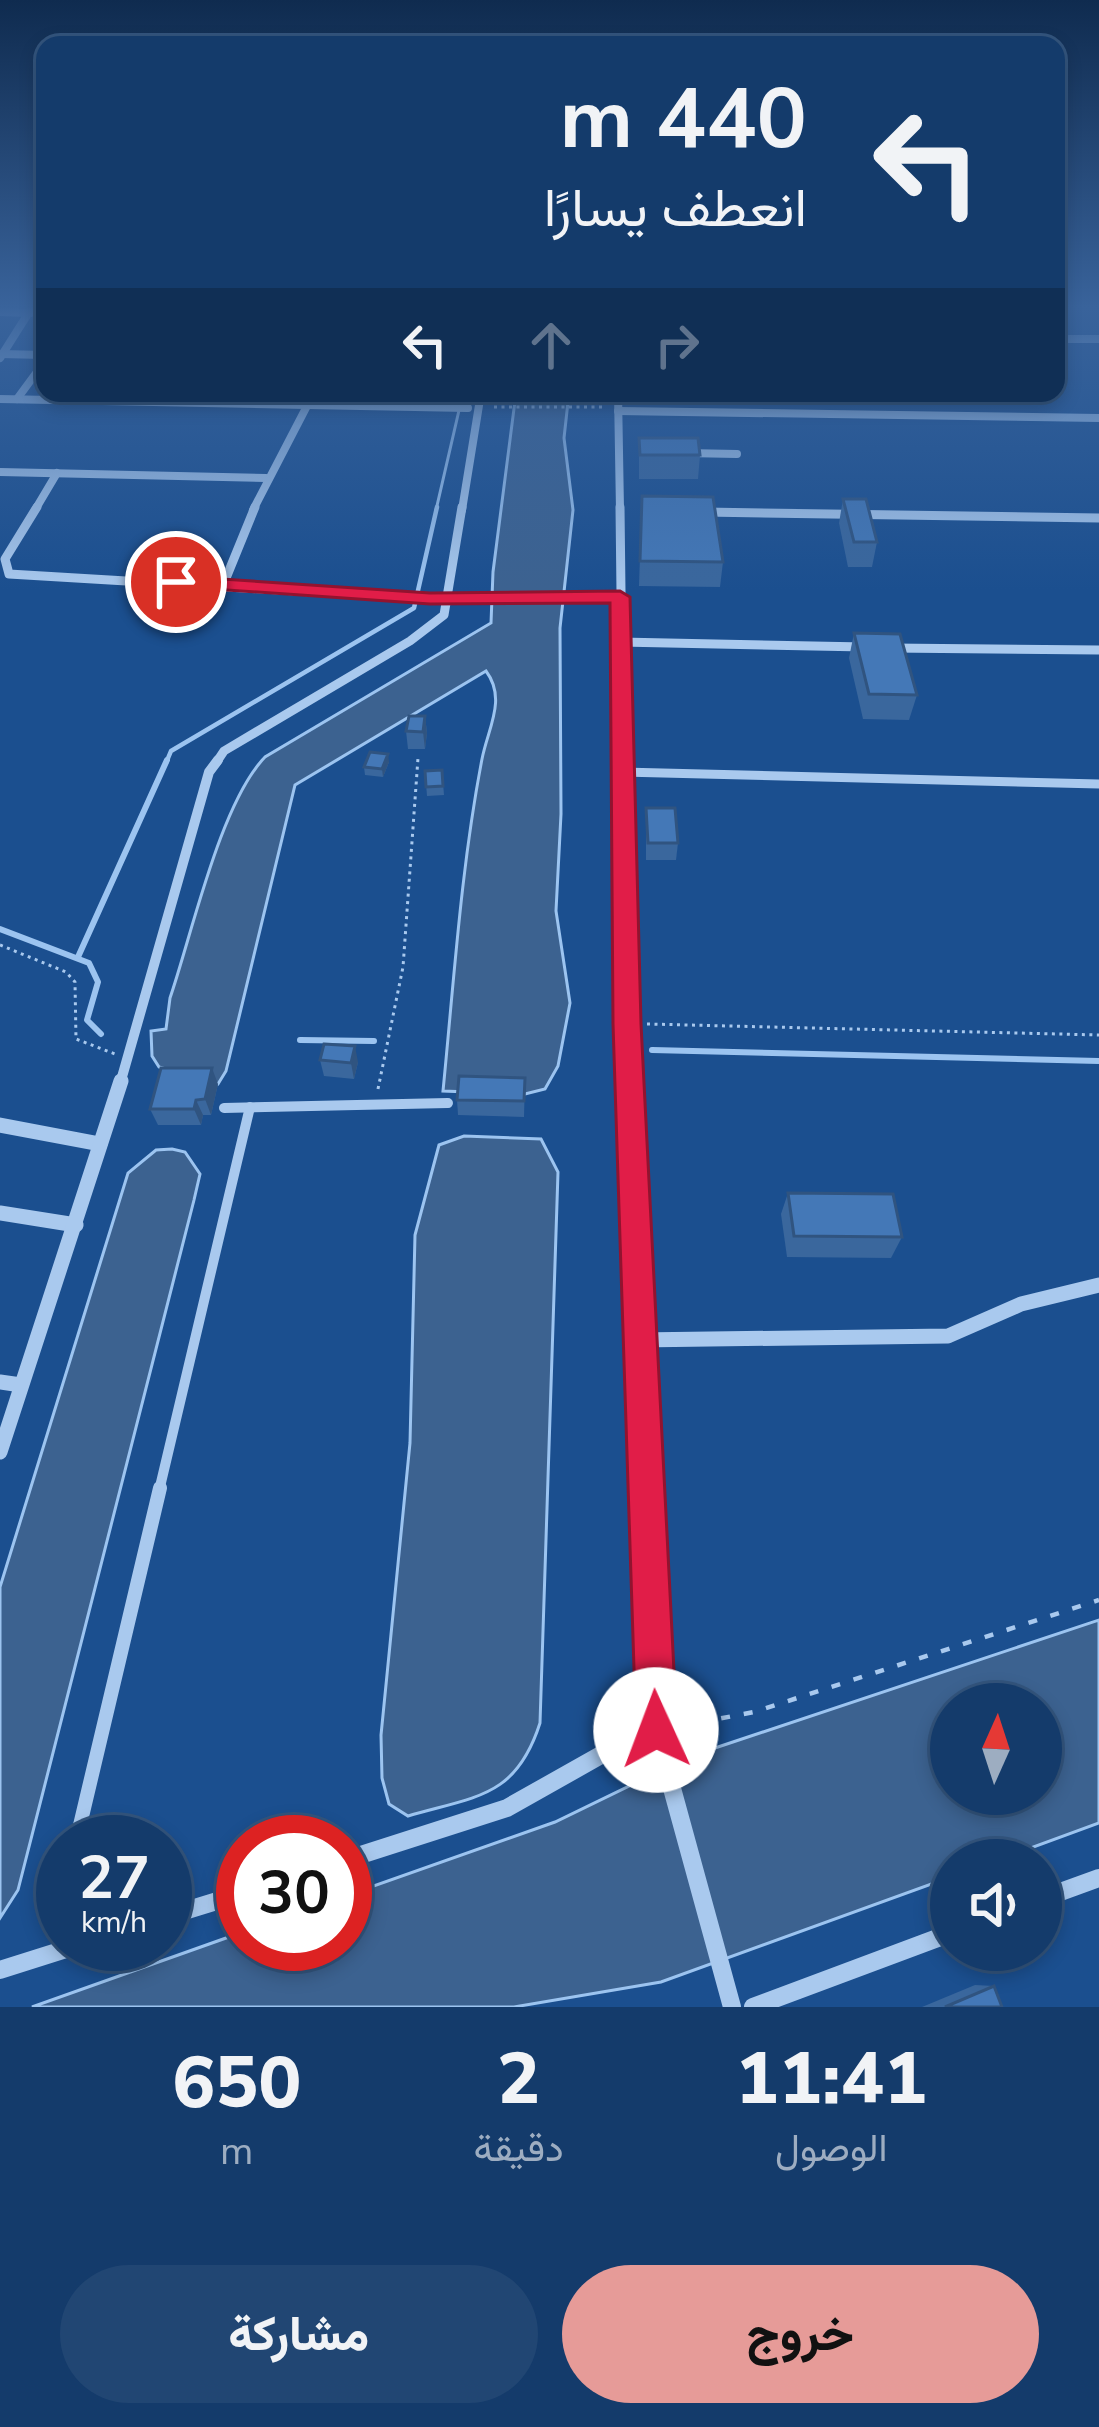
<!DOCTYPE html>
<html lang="ar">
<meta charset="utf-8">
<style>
:root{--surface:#143b6b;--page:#214673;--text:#f1f3f6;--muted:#9dadc1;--line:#33557e;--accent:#e69b98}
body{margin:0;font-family:"Nunito Sans",Vazirmatn,sans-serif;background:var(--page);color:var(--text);direction:rtl;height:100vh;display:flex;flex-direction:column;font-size:45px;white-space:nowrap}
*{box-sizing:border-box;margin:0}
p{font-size:39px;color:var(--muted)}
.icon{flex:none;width:66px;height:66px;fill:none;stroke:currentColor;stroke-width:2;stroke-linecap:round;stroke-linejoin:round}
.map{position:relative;height:2007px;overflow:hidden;direction:ltr}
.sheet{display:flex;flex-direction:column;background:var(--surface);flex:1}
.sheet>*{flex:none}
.guide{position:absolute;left:36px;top:36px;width:1029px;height:366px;border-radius:24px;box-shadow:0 6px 18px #0003,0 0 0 3px var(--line);direction:rtl;background:#143b6b;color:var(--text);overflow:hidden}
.needle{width:78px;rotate:3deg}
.tools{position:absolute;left:930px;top:1683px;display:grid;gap:24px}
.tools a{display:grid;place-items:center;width:132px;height:132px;border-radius:50%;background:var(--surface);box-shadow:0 6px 18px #0003,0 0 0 3px var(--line);font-size:60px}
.speed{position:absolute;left:36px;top:1815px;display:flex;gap:24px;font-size:60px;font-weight:700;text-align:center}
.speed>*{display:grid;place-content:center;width:156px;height:156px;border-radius:50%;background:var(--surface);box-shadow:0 6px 18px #0003,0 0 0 3px var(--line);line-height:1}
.speed small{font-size:30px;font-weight:400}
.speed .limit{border:18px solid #d22;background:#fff;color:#111}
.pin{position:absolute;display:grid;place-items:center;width:102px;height:102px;color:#fff;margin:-51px;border:6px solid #fff;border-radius:50%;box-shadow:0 3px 12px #0007}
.me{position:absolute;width:132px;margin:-66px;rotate:358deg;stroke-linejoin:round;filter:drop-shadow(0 0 9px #0008)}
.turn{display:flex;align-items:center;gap:42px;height:252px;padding:0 60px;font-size:54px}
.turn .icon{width:156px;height:156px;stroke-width:2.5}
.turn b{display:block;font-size:84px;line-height:102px}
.lanes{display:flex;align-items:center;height:114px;padding:0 60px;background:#0003;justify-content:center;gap:60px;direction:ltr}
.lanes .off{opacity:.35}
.eta{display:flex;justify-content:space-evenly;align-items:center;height:204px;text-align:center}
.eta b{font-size:72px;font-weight:800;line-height:84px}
.cta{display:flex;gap:24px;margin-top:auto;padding:24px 60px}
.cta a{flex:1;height:138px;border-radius:72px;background:var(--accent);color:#111;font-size:48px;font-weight:800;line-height:138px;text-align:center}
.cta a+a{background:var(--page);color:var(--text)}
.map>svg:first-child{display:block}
.water{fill:#3c6290;stroke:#9cc4f0;stroke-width:3;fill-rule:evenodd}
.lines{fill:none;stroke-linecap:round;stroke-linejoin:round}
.stream-far2{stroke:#9cc4f0;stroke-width:3}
.stream-far1{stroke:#9cc4f0;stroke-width:4.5}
.stream{stroke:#9cc4f0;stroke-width:6}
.path-far1{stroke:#a9c9ee;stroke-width:3;stroke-dasharray:3 4.5;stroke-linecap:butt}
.path{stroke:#a9c9ee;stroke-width:4.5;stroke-dasharray:9 14;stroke-linecap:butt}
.service-far2{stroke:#a9c9ee;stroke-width:9}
.service-far1{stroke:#a9c9ee;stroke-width:10}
.service{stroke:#a9c9ee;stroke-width:14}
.minor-far4{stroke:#a9c9ee;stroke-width:8}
.minor-far3{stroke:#a9c9ee;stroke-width:9}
.minor-far2{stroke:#a9c9ee;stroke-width:10}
.minor-far1{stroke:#a9c9ee;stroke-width:15}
.minor{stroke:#a9c9ee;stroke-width:18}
.wall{fill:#3a679d}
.shaded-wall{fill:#305480}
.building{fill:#4478b7;stroke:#305480;stroke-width:3}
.route{fill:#e11d48;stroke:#92132f;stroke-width:3}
</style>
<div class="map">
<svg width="1099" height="2007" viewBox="0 0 1099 2007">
<rect width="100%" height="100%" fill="#1b4f8f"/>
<g class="water">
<path d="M516,393H569L564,438L573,510L560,628L561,814L556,911L570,1003L558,1066L545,1089L525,1094L443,1091C454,980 461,868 482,759C488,728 507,699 486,671L295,785L226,1071L218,1084L159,1067L152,1056L151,1031L166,1029L170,998C192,934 220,804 265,757L491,623L493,572Z"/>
<path d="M464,1136L541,1139L558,1172L540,1723C516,1798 476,1796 408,1816L389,1804L382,1778L381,1735L410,1443L415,1235L439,1145Z"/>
<path d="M172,1149L185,1152L200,1174L194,1200L18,1890L0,1918V1587L128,1173L156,1150Z"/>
<path d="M1099,1620V1823L998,1860H951V1877L661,1982L514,2007H32L243,1932V1944H345V1896L555,1822L691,1756ZM951,1704H1041V1794H951Z"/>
</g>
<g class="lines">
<path class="stream-far2" d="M436,510L463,393"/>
<path class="stream-far1" d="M166,763L171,751L414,608L437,507"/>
<g class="stream">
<path d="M0,929L89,963L98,982L87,1020L101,1034"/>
<path d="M78,957L167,760"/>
<path d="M300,1040L374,1041"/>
<path d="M652,1050L1099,1061"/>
</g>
<g class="path-far1">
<path d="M494,407H604"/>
<path d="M0,945L66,972L75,982L76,1039L115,1054"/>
<path d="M647,1024L1099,1035"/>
<path d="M378,1089L403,967L418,758"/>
</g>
<path class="path" d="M676,1727L754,1712L1099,1600"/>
<path class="service-far2" d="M622,772L1099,784"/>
<g class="service-far1">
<path d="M224,1108L448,1103"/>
<path d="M159,1491L250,1107"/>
</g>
<g class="service">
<path d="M76,1842L160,1488"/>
<path d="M58,1951L63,1900"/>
</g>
<g class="minor-far4">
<path d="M0,312L30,313"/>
<path d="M1056,339H1099"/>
<path d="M1,354L45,355"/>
<path d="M0,358L31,309"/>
<path d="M618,393L620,510"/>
<path d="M0,399L468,408"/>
<path d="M17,399L45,361"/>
<path d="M618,411L1099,418"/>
<path d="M686,453L737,454"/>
<path d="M0,472L266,478"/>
<path d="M35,510L57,473"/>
<path d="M253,510L308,404"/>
<path d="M462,510L481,393"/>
</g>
<g class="minor-far3">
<path d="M37,507L5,559L9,574L430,599L620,597"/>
<path d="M620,507L623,763"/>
<path d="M704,512L1099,518"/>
<path d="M224,583L255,507"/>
<path d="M620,642L865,647"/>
<path d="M891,648L1099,650"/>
<path d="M216,763L224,751L410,641L444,615L462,507"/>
</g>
<g class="minor-far2">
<path d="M623,760L629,1084"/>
<path d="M120,1084L209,772L218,760"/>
</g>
<g class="minor-far1">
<path d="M629,1081L646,1491"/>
<path d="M0,1125L100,1144"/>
<path d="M0,1213L76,1225"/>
<path d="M638,1340L948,1336L1021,1304L1099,1285"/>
<path d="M0,1382L21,1385"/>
<path d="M0,1452L121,1081"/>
</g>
<g class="minor">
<path d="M646,1488L656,1730"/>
<path d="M345,1860L507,1808L631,1738L656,1730L732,2007"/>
<path d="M1041,1899L1099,1878"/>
<path d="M165,1917L243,1893"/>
<path d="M0,1970L82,1944"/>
<path d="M753,2007L951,1933"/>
</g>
</g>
<g class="wall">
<path d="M639,438L700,455L698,479H639Z"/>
<path d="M642,496L723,562L720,587L639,586Z"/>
<path d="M843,499L877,542L872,567H848L839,523Z"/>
<path d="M854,633L917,695L909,720L863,719L849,658Z"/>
<path d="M425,716L427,733L425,749H408L406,731Z"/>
<path d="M389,762L383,777L365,775L364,767Z"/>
<path d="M442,770L444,795L427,796L425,771Z"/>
<path d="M646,808L678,843L676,860H646Z"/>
<path d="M320,1060L358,1062L354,1079L324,1076Z"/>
<path d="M525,1078L524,1117L458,1115L457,1100Z"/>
<path d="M218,1084L211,1115H203L201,1125H158L150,1109Z"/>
<path d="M788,1193L902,1237L891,1258L787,1257L781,1214Z"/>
<path d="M975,1985L994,1986L1002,2007H922Z"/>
</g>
<g class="shaded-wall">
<path d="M425,716L427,733L425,749L423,732Z"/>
<path d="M388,754L389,762L383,777L382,769Z"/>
<path d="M355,1046L358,1062L354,1079L351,1063Z"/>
<path d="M212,1068L218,1084L211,1115L205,1099Z"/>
<path d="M196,1100L203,1115L201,1125L194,1109Z"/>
</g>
<g class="building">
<path d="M639,438H698L700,455H640Z"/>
<path d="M642,496L713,497L723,562L640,561Z"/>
<path d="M843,499H866L877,542H854Z"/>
<path d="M854,633L900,634L917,695L869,694Z"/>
<path d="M409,716H425L423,732L406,731Z"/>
<path d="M370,752L388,754L382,769L364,767Z"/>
<path d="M442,770L443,786L426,787L425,771Z"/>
<path d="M646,808H675L678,843H648Z"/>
<path d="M324,1044L355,1046L351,1063L320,1060Z"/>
<path d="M161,1068H212L205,1099L196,1100L194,1109H150Z"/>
<path d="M459,1076L525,1078L524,1101L457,1100Z"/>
<path d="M788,1193L893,1194L902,1237L794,1236Z"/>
<path d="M994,1986L1002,2007H945Z"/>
</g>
<linearGradient id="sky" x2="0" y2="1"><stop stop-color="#0f2b4f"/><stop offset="0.52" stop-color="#39639b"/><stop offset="1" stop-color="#39639b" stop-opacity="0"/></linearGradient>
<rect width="1099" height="590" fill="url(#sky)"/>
<path class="route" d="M176,576L430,593L620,591L630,597L641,1024L677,1730L671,1745L656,1751L642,1745L636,1730L613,1024L610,603L430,604L169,586V578Z"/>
</svg>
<div class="tools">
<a><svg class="needle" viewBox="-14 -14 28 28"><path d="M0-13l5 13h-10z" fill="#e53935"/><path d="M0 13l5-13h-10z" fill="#9dadc1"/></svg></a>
<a><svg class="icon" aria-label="sound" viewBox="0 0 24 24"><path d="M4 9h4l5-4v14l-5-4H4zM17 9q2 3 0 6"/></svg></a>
</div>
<div class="speed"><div>27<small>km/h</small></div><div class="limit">30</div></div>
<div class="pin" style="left:176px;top:582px;background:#d93025"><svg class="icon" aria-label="arrive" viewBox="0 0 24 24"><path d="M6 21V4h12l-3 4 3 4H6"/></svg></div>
<svg class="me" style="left:656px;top:1730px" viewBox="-20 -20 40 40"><circle r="19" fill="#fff"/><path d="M0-13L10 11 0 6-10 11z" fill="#e11d48"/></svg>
<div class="guide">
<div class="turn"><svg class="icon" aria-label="left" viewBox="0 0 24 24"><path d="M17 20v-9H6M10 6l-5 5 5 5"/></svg><div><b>440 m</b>انعطف يسارًا</div></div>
<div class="lanes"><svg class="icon" aria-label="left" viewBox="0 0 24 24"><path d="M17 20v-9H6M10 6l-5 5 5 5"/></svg><svg class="icon off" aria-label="ahead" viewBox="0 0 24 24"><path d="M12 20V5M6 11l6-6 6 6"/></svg><svg class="icon off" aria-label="right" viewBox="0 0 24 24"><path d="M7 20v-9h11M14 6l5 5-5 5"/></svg></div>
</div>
</div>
<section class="sheet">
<div class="eta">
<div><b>11:41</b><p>الوصول</p></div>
<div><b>2</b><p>دقيقة</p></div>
<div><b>650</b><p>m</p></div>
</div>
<div class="cta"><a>خروج</a><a>مشاركة</a></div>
</section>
